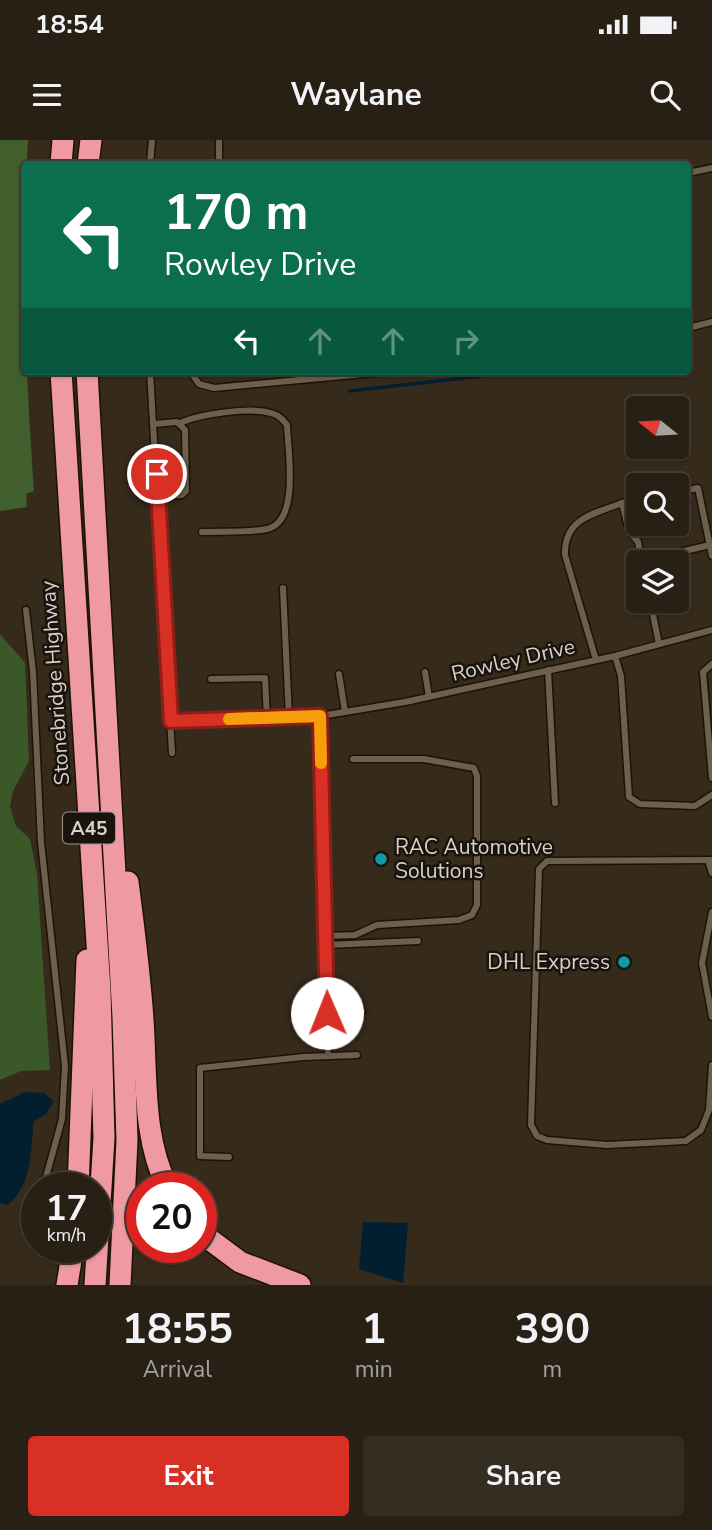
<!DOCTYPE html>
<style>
:root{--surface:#282014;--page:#342d22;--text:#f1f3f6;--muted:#a5a3a0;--line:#443e34;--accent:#d93025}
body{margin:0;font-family:"Nunito Sans",sans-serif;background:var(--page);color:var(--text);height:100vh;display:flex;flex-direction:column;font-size:26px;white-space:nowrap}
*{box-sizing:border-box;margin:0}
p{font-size:23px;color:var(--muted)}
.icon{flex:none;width:38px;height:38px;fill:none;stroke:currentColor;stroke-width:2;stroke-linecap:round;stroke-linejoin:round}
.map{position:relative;height:1145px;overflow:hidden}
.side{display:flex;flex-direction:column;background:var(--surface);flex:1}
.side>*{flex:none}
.banner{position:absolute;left:21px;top:21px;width:670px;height:214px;border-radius:7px;box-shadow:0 2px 5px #0004,0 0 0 2px var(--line);background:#0b6e4f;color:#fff;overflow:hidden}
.needle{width:46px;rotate:288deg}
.tools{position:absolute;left:626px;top:256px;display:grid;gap:14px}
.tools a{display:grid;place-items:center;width:63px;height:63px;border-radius:7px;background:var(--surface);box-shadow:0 2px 5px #0004,0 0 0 2px var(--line);font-size:35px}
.speed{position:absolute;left:21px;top:1032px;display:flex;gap:14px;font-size:35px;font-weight:700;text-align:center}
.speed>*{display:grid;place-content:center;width:91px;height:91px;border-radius:50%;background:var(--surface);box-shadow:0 2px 5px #0004,0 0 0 2px var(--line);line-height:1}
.speed small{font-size:18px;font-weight:400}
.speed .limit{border:10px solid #d22;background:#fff;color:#111}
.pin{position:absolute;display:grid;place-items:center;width:60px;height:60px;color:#fff;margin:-30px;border:4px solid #fff;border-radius:50%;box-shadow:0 2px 7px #0007}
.me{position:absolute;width:77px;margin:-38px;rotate:359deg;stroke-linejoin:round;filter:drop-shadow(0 0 5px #0008)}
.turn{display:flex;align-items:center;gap:24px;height:147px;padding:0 28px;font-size:32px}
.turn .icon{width:91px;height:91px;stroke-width:2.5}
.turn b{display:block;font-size:49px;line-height:60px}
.lanes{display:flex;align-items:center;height:66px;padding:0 28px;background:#0003;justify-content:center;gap:35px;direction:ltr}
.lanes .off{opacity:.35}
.eta{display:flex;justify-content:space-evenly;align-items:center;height:119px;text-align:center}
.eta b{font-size:42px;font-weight:700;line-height:49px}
.cta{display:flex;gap:14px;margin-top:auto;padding:14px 28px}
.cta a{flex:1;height:80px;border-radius:7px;background:var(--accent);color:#fff;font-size:28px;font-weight:700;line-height:80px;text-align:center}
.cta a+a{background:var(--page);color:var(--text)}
.status{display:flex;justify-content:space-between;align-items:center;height:49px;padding:0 35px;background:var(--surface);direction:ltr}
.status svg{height:19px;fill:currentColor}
header{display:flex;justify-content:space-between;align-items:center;height:91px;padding:0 28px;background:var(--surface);font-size:32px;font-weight:700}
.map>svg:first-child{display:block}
.green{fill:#3b5828}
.forest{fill:#405f2d}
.water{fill:#021f32}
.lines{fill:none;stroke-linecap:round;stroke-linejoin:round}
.stream{stroke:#021f32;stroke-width:3.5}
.lane-casing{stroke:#1d1205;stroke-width:9}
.highway-casing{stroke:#1d1205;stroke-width:24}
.lane{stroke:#6d5f4e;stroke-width:6}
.highway{stroke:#ef99a3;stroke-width:21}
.route-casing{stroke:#8d1f18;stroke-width:18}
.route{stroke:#d93025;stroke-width:12}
.slow{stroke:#f59e0b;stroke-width:12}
.culture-dot{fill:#0f9aa8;stroke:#19130d;stroke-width:2.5}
.labels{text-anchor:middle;stroke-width:5;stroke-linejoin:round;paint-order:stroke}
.shield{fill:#19130d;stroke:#9f978e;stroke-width:2}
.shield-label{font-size:19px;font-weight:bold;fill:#d8d0c6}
.street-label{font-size:21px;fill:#d8d0c6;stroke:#19130d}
.poi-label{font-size:21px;fill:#d8d0c6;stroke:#19130d;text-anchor:start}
</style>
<div class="status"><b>18:54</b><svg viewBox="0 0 49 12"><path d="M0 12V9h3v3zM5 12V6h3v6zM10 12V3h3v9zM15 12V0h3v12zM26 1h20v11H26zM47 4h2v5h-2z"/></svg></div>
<header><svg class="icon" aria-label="menu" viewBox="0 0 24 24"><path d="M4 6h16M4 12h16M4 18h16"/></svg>Waylane<svg class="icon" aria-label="search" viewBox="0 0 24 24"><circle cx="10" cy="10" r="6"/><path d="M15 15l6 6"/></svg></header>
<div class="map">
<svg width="712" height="1145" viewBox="0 0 712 1145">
<rect width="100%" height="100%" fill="#362a1b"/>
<path class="green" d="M0,494L25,523L29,621L13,651L10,667L16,686L30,699L37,734L50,930L21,931L0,940Z"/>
<path class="forest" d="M0,0H28C20,117 26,233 34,351L26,354L27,367L0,371Z"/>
<g class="water">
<path d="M25,952L44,953L54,961L46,974L34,981C30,1012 33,1043 8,1065L0,1063V964Z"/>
<path d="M363,1082L408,1083L403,1143L359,1129Z"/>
</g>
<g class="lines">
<path class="stream" d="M350,251L525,231"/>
<g class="lane-casing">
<g id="lane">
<path d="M150,24L152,0"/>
<path d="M219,24V0"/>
<path d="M688,33L712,28"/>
<path d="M688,188L712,182"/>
<path d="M150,231L172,613"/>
<path d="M190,231L199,244L214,248L396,231"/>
<path d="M180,283C200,274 253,266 274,274C280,276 283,280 287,285C288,311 300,382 267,389C247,393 223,391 202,392"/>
<path d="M154,284L177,282L185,290L186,351L182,355L158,357"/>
<path d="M142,313L155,310"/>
<path d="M677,352L698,348L712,416"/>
<path d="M639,360L622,363L629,391L638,402L642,422"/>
<path d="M642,421L710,405"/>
<path d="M283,448L289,577"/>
<path d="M650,460L659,504"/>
<path d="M26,470L33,532L41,702L65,926L62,979L43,1048"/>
<path d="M615,516L621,536L629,657L640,664L695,666L712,655"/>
<path d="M596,520L565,415C564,378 594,374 622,363"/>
<path d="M712,524L703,532L712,638"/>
<path d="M548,530L555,663"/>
<path d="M425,532L429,557"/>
<path d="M339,534L345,572"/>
<path d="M211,539L265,538L267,578"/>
<path d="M320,576L328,916"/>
<path d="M171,581L320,576L345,572L405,562L615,516L712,490"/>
<path d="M708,720L712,733"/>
<path d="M712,720L547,721L539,729L531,985L537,996L547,1000L607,1005L686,1001L701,990L709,970L712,925"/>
<path d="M712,772L702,823L712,877"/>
<path d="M326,796L355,795L377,785L459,780L472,775L477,765V636L474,628L424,619H353"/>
<path d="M326,805L418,801"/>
<path d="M327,873L362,871"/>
<path d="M229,1017L200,1016V928L303,917L357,915"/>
<path d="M37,1076V1077"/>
</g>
</g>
<g class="highway-casing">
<g id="highway">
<path d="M61,24L63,0"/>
<path d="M88,24L91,0"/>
<path d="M61,231L100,851L104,998L95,1145"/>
<path d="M87,231L123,877L127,1000L120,1145"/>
<path d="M128,742C134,788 140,834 143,880C147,935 142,998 168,1048"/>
<path d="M78,1048L87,820"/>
<path d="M201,1093L240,1122L300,1145"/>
<path d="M67,1145L73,1108"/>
</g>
</g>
<use href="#lane" class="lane"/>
<use href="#highway" class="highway"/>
</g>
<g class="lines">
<g class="route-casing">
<path id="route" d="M157,334L171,581L320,576L327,873"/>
</g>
<use href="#route" class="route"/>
<path class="slow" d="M229,579L320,576L321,623"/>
</g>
<g class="culture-dot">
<circle cx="381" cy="719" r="7"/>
<circle cx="624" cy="822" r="7"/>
</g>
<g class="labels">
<rect class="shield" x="63" y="672.5" width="52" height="31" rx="5"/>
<g class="shield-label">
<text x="89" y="695">A45</text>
</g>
<g class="street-label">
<text transform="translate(513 520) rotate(-13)" y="7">Rowley Drive</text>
<text transform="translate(55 543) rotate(-94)" y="7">Stonebridge Highway</text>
</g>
<g class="poi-label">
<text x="395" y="714">RAC Automotive<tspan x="395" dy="24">Solutions</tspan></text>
<text x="610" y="829" text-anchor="end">DHL Express</text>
</g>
</g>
</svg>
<div class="tools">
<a><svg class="needle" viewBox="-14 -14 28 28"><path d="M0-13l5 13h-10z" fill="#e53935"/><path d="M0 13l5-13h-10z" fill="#a5a3a0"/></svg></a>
<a><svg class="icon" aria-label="search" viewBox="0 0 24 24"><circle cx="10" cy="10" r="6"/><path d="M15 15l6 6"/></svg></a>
<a><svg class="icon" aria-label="layers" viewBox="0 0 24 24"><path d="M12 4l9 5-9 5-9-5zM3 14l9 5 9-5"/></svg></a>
</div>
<div class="speed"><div>17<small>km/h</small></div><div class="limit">20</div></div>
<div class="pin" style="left:157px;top:334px;background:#d93025"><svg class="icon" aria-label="arrive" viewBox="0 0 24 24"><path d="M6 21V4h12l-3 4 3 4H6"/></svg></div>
<svg class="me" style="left:327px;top:873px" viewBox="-20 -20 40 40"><circle r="19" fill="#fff"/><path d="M0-13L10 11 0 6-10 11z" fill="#d93025"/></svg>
<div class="banner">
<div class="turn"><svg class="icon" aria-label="left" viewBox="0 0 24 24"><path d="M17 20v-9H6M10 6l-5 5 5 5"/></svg><div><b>170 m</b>Rowley Drive</div></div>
<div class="lanes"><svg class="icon" aria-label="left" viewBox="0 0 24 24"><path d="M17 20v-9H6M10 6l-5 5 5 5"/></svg><svg class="icon off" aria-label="ahead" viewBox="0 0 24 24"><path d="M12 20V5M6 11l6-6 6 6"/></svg><svg class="icon off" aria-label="ahead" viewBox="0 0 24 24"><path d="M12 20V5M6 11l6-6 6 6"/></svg><svg class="icon off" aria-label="right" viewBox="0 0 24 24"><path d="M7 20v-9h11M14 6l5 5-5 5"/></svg></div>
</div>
</div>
<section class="side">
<div class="eta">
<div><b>18:55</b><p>Arrival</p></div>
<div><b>1</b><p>min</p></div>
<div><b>390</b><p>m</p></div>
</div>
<div class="cta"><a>Exit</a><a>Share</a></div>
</section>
